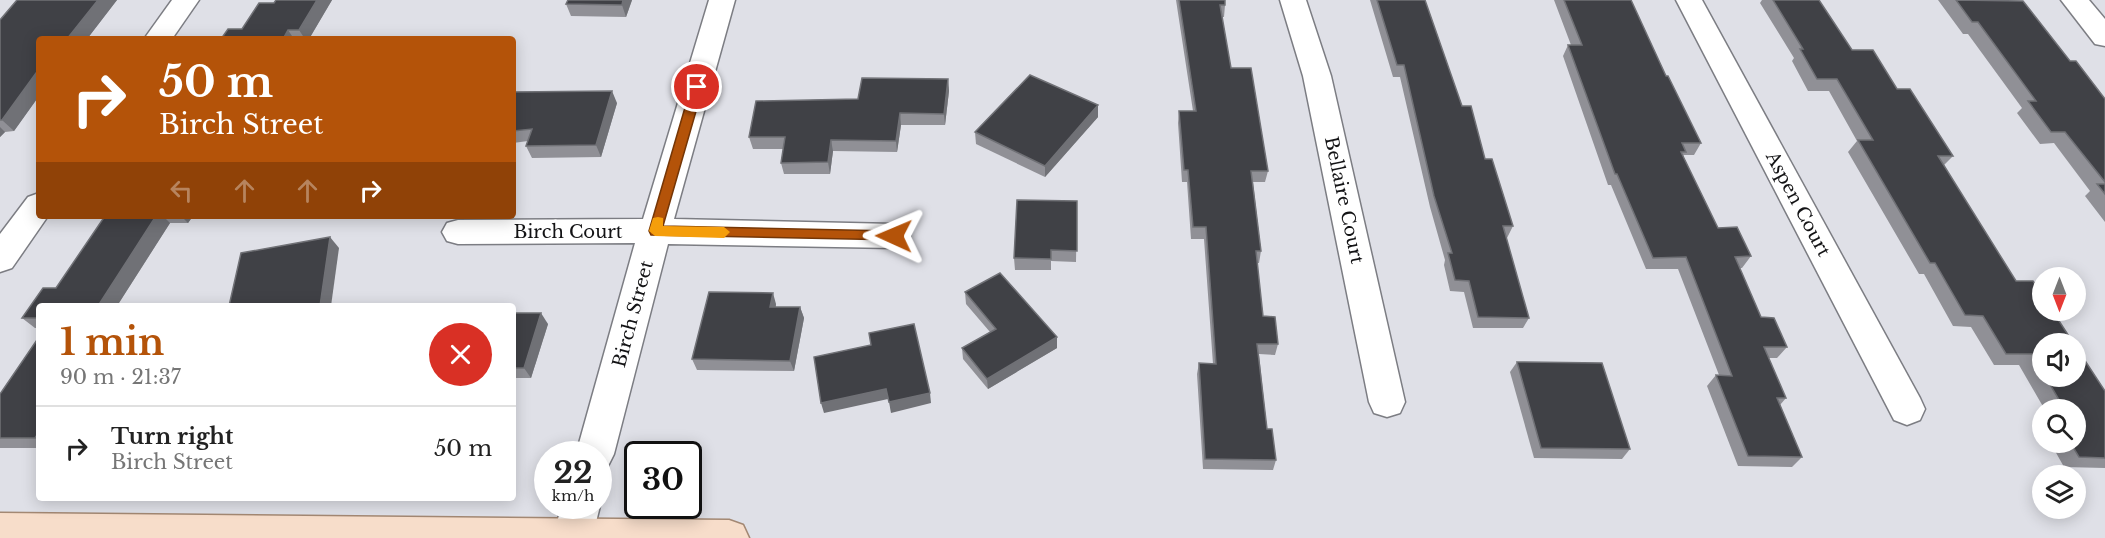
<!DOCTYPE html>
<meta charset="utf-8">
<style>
:root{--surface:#fff;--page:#f2f2f2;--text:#222;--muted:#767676;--line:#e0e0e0;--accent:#b45309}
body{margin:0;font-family:"Libre Baskerville",serif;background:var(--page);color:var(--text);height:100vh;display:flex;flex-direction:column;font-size:22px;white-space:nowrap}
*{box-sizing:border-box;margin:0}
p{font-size:20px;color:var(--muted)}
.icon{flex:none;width:33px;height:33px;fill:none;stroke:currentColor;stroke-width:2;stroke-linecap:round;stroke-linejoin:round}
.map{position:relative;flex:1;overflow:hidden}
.drawer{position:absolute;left:36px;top:303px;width:480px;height:198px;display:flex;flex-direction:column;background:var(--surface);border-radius:6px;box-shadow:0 3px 15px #0003}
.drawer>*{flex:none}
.hud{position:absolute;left:36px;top:36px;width:480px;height:183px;border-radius:6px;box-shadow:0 3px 15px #0003;background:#b45309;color:#fff;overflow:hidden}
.needle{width:39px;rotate:180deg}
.buttons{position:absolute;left:2032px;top:267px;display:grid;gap:12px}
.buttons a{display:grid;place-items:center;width:54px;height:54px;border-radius:50%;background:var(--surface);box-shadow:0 3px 15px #0003;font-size:30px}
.speed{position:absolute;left:534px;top:441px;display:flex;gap:12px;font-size:30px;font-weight:700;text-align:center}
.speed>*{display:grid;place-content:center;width:78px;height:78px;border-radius:50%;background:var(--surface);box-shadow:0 3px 15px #0003;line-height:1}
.speed small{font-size:15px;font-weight:400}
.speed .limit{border:3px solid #111;border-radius:9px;background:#fff;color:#111}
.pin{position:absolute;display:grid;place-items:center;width:51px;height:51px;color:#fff;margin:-26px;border:3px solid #fff;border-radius:50%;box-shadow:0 2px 6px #0007}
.me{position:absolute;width:66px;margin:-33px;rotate:271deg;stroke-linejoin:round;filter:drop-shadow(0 0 4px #0008)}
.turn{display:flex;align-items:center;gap:21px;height:126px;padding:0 24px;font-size:27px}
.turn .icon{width:78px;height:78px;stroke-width:2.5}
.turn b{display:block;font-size:42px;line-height:51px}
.lanes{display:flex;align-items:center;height:57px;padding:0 24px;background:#0003;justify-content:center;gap:30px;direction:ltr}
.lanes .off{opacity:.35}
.round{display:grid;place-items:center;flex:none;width:63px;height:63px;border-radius:32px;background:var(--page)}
.head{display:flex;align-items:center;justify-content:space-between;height:102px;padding:0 24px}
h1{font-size:36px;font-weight:700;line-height:45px;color:var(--accent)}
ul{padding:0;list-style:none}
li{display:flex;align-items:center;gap:18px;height:84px;padding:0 24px;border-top:2px solid var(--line)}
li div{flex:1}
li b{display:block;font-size:22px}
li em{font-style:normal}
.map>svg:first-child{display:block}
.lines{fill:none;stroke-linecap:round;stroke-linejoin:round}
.minor-casing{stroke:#7c7d83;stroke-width:3}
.major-casing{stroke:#a38873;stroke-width:3}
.minor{fill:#fff;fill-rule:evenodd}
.major{fill:#f7ddca;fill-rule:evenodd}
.wall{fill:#909096}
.shaded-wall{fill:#707176}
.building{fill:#404146;stroke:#707176;stroke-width:1.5}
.route{fill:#b45309;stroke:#753606;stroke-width:1.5}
.slow{fill:#f59e0b}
.labels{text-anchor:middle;stroke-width:6;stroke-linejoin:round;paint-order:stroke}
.street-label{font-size:18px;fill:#131315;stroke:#fff}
</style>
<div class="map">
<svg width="2105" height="538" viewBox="0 0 2105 538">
<rect width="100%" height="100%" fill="#dfe0e7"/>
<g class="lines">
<g class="minor-casing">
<g id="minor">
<path d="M172,0H199L172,39H144Z"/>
<path d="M709,0H735L674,219L894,224L905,227L910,236L905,245L894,248L668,244L614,454L608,466L598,469V454H576L635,243L458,244L447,241L442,232L447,223L458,220L643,219Z"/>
<path d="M1280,0H1306L1331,76L1405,402L1400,413L1387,417L1374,413L1369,402L1303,76Z"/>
<path d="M1676,0H1702L1920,398L1925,409L1920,420L1907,425L1894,420Z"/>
<path d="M2061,0H2089L2105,19V46L2095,44Z"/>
<path d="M39,193V216H48L12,268L0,272V234L28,197Z"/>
<path d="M598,502L600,506L592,538H552L562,506H598Z"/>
</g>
</g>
<g class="major-casing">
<path id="major" d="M0,513L729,520L743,525L749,538H0Z"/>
</g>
<use href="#minor" class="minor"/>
<use href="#major" class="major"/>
</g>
<g class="wall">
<path d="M17,0H117L87,39H39V96L14,131L5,132L0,137V20Z"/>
<path d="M276,0H332L309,39H221L242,29L274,3Z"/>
<path d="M568,0H632L626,17L571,16L566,4Z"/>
<path d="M1176,0H1225V5L1224,17H1222L1231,68L1268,171L1265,182H1253L1261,251L1259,263H1257L1263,316L1278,344L1275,355L1259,354L1267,429L1276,460L1273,470L1203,469L1197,374L1199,363L1213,364L1204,239H1191L1187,182H1182L1178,123L1179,111H1193Z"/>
<path d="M1370,0H1425L1462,106L1513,226L1507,238H1506L1529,318L1523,328H1473L1464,292L1450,291L1444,265L1445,260L1430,207L1400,77H1393Z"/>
<path d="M1554,0H1631L1666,76L1701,143L1694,155H1684L1683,156L1718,228L1751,256L1742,268H1739L1761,317L1787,347L1777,358H1768L1786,398L1780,405L1802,457L1792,467L1738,466L1707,386L1716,375H1719L1678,269H1646L1611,185H1608L1563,56L1568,45H1571Z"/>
<path d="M1762,0H1819L1852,50L1897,89L1953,156L1944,165L2043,344V376H2076L2105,391V468L2064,467L2050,442H2076V410H2045L2019,365H1994L1971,327L1953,326L1924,274H1919L1848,152L1857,141L1829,91H1808L1792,61L1794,58L1760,3Z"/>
<path d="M1938,0H1995L2070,61L2105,99V222L2085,196L2090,191L2054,143L2040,144L2017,113L2022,108L1968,34H1963Z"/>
<path d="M948,79L949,91L945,125H901L897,152L833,151L830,174H784L781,163L783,149H753L749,137L858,99Z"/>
<path d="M513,92L617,103L601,157L532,158L526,146L528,141L513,143Z"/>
<path d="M1098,105V117L1045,177L976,144L975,132Z"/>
<path d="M1077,201L1076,262L1051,261V270H1015L1014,258Z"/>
<path d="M100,216H193L188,223H170L117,306H39V328H35L22,318L56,288L103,219Z"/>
<path d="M965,292L1057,337V348L988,389L963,359L962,348L990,332L966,304Z"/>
<path d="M776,304V307H800L804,318L794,371L697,370L692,359Z"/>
<path d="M513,313L548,324L531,378H513Z"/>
<path d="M39,337V448H0V394Z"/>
<path d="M1517,362L1630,449L1622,459L1534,458L1510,372Z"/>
</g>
<g class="shaded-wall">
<path d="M98,0H117L87,39H67Z"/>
<path d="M317,0H332L309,39H305L299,30Z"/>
<path d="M623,0H632L626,17L622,5Z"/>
<path d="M288,30L294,39H283Z"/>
<path d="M39,69V96L14,131L2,120Z"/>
<path d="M948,79L949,91L945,125L944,114Z"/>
<path d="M612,91L617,103L601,157L596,145Z"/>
<path d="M1098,105V117L1045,177V166Z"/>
<path d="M900,113L901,125L897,152L896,141Z"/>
<path d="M0,127L5,132L0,137Z"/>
<path d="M831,140L833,151L830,174L828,162Z"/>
<path d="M156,216H163L170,223L117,306H98Z"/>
<path d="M181,216H193L188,223Z"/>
<path d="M330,237L339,248L331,306H320Z"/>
<path d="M773,293L776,304L773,318L770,307Z"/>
<path d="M800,307L804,318L794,371L790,361Z"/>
<path d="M541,313L548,324L531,378L524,368Z"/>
<path d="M1057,337V348L988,389L987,379Z"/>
<path d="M886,389L888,399L824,413L821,403Z"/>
<path d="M930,393L931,403L891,413L889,402Z"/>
<path d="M39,432V441L35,438Z"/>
</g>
<g class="building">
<path d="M17,0H98L67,39H39V69L2,120H0V20Z"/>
<path d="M276,0H317L299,30H288L283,39H221L228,29H242L259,3H274Z"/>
<path d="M568,0H623L622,5L566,4Z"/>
<path d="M1179,0H1225V5H1220L1231,68H1251L1268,171H1251L1261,251H1256L1263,316L1275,317L1278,344H1257L1267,429H1272L1276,460L1205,459L1199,363L1216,364L1206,227H1193L1188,170H1184L1179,111H1196Z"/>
<path d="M1377,0H1425L1462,106H1471L1485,159H1492L1513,226H1503L1529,318L1478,317L1469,281L1455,280L1448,253H1452L1434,196L1404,65H1397Z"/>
<path d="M1564,0H1631L1666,76H1668L1701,143H1682L1686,152H1681L1718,228L1737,227L1751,256L1735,257L1761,317L1774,318L1787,347H1764L1786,398H1777L1802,457L1748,456L1716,375L1732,376L1686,257L1653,258L1617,174H1615L1568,45H1582Z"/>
<path d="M1773,0H1819L1852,50H1873L1897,89H1910L1953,156H1938L2016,281H2033L2043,296V310H2052L2074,344H2043V373L2032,354H2006L1983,316L1965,315L1935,263H1930L1858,140H1873L1837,79H1817L1800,49H1803Z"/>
<path d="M1956,0L2023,1L2070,61H2076L2105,99V182L2065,132H2051L2028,101H2036L1978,22H1972Z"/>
<path d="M1030,75L1098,105L1045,166L975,132Z"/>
<path d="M862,78L948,79L944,114L900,113L896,141L831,140L828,162L781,163L785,137H749L756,101L858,99Z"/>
<path d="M612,91L596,145L526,146L532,129L513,131V92Z"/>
<path d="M2097,184H2105V194Z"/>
<path d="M1017,200L1077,201V251L1051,250V259L1014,258Z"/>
<path d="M105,216H156L98,306H39V318H22L43,288H56Z"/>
<path d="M330,237L320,306H229L241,253Z"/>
<path d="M1000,273L1057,337L987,379L962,348L996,329L965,292Z"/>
<path d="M709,292L773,293L770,307H800L790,361L692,359Z"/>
<path d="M513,313H541L524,368H513Z"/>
<path d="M914,324L930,393L889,402L886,389L821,403L814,357L871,345L869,333Z"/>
<path d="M39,337V432L35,438H0V394Z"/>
<path d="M2076,347L2105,391V458L2079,457L2070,442H2076V410H2065L2045,376H2076Z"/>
<path d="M1517,362L1602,363L1630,449L1541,448Z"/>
</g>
<path class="route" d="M697,82L703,87L663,226L894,231L899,232L901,236L899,240L651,235L649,231L691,87Z"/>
<path class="slow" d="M658,217L663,218V226L724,227L730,232L724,238L655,236L649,231L653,218Z"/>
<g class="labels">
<g class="street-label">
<text transform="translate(1344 200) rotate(78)" y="6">Bellaire Court</text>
<text transform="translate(1798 204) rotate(62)" y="6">Aspen Court</text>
<text x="568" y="238">Birch Court</text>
<text transform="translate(633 314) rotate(-75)" y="6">Birch Street</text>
</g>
</g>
</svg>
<div class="buttons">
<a><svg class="needle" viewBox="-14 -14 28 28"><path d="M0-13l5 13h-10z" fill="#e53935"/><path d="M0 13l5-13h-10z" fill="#767676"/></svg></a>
<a><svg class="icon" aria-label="sound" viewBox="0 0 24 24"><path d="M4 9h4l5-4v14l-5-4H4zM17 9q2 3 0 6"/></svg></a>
<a><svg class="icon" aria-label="search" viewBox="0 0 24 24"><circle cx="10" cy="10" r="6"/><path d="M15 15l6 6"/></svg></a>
<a><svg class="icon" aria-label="layers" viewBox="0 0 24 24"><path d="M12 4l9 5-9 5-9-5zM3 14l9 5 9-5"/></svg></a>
</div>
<div class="speed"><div>22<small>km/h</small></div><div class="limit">30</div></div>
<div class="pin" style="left:697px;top:87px;background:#d93025"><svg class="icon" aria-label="arrive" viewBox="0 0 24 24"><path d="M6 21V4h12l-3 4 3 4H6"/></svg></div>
<svg class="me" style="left:894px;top:236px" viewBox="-20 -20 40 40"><path d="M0-17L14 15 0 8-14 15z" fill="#b45309" stroke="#fff" stroke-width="4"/></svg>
<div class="hud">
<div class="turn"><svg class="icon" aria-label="right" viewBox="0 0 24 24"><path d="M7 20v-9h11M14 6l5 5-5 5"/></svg><div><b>50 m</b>Birch Street</div></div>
<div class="lanes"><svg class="icon off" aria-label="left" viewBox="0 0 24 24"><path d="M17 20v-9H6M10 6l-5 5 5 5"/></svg><svg class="icon off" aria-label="ahead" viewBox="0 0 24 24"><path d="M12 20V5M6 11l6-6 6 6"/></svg><svg class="icon off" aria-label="ahead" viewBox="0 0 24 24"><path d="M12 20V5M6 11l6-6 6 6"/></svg><svg class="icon" aria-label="right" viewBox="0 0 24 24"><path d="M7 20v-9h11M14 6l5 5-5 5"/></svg></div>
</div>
<section class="drawer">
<div class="head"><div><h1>1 min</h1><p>90 m · 21:37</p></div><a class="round" style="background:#d93025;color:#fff"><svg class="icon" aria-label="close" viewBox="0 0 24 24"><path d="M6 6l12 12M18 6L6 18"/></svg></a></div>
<ul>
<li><svg class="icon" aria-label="right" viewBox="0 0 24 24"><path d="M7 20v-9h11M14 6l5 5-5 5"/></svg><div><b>Turn right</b><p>Birch Street</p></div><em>50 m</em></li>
</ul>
</section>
</div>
